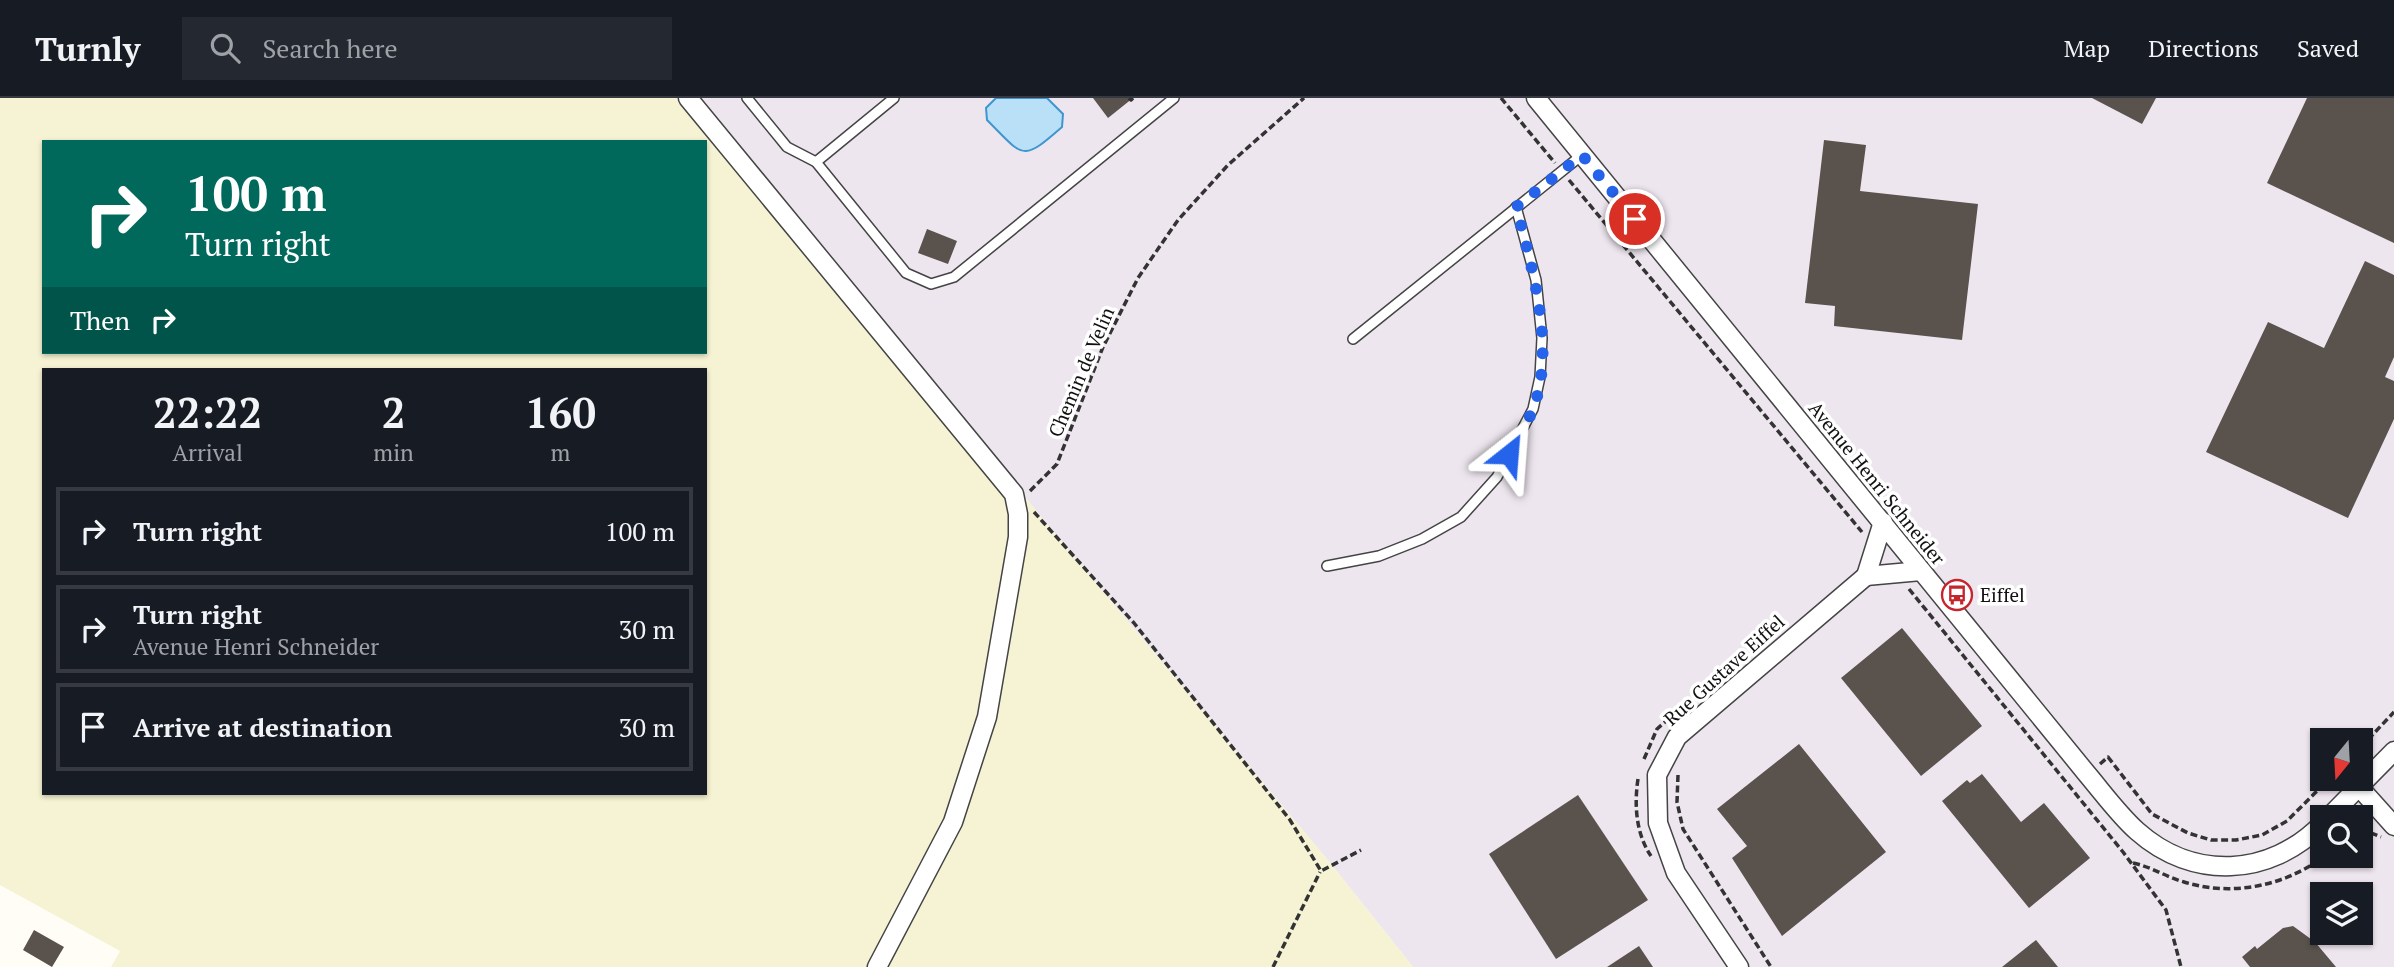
<!DOCTYPE html>
<style>
:root{--surface:#171b24;--page:#242831;--text:#f1f3f6;--muted:#9ea1a6;--line:#363941}
body{margin:0;font-family:"PT Serif",serif;background:var(--page);color:var(--text);height:100vh;display:flex;flex-direction:column;font-size:26px;white-space:nowrap}
*{box-sizing:border-box;margin:0}
p{font-size:23px;color:var(--muted)}
.icon{flex:none;width:38px;height:38px;fill:none;stroke:currentColor;stroke-width:2;stroke-linecap:round;stroke-linejoin:round}
.map{position:relative;flex:1;overflow:hidden}
.side{position:absolute;left:42px;top:270px;width:665px;height:427px;display:flex;flex-direction:column;background:var(--surface);border-radius:0px;box-shadow:0 2px 5px #0004}
.side>*{flex:none}
.top-card{position:absolute;left:42px;top:42px;width:665px;height:214px;border-radius:0px;box-shadow:0 2px 5px #0004;background:#00695c;color:#fff;overflow:hidden}
.needle{width:46px;rotate:198deg}
.tools{position:absolute;left:2310px;top:630px;display:grid;gap:14px}
.tools a{display:grid;place-items:center;width:63px;height:63px;border-radius:0px;background:var(--surface);box-shadow:0 2px 5px #0004;font-size:35px}
.pin{position:absolute;display:grid;place-items:center;width:60px;height:60px;color:#fff;margin:-30px;border:4px solid #fff;border-radius:50%;box-shadow:0 2px 7px #0007}
.me{position:absolute;width:77px;margin:-38px;rotate:28deg;stroke-linejoin:round;filter:drop-shadow(0 0 5px #0008)}
.turn{display:flex;align-items:center;gap:24px;height:147px;padding:0 28px;font-size:32px}
.turn .icon{width:91px;height:91px;stroke-width:2.5}
.turn b{display:block;font-size:49px;line-height:60px}
.then{display:flex;align-items:center;height:66px;padding:0 28px;background:#0003;gap:14px;font-size:26px}
.eta{display:flex;justify-content:space-evenly;align-items:center;height:119px;text-align:center}
.eta b{font-size:42px;font-weight:700;line-height:49px}
ul{padding:0;list-style:none}
li{display:flex;align-items:center;gap:21px;height:88px;margin:0 14px 10px;padding:0 14px;border:4px solid var(--line);border-radius:0px}
li div{flex:1}
li b{display:block;font-size:26px}
li em{font-style:normal}
header{display:flex;align-items:center;gap:42px;box-sizing:border-box;height:98px;padding:0 35px;background:var(--surface);border-bottom:2px solid var(--line)}
header strong{font-size:33px}
nav{display:flex;gap:38px;margin-inline-start:auto;font-size:24px}
.search{width:490px;height:63px;background:var(--page);display:flex;align-items:center;gap:18px;box-sizing:border-box;padding:0 24px;border-radius:0px;color:var(--muted);font-size:26px}
.map>svg:first-child{display:block}
.industrial{fill:#eee6ef;fill-rule:evenodd}
.farmland{fill:#f6f3d4;fill-rule:evenodd}
.water{fill:#b9e0f7;stroke:#3f96cf;stroke-width:2}
.building{fill:#5a524d}
.lines{fill:none;stroke-linecap:round;stroke-linejoin:round}
.lane-casing{stroke:#444;stroke-width:12}
.street-casing{stroke:#444;stroke-width:21}
.path{stroke:#333;stroke-width:3.5;stroke-dasharray:7 3.5;stroke-linecap:butt}
.lane{stroke:#fff;stroke-width:9}
.street{stroke:#fff;stroke-width:18}
.route{stroke:#2563eb;stroke-width:12;stroke-dasharray:0 21.6}
.labels{text-anchor:middle;stroke-width:7;stroke-linejoin:round;paint-order:stroke}
.street-label{font-size:19px;fill:#111;stroke:#fff}
.poi-label{font-size:19px;fill:#111;stroke:#fff;text-anchor:start}
</style>
<header>
<strong>Turnly</strong>
<div class="search"><svg class="icon" aria-label="search" viewBox="0 0 24 24"><circle cx="10" cy="10" r="6"/><path d="M15 15l6 6"/></svg>Search here</div>
<nav><a>Map</a><a>Directions</a><a>Saved</a></nav>
</header>
<div class="map">
<svg width="2394" height="869" viewBox="0 0 2394 869">
<rect width="100%" height="100%" fill="#fffdf5"/>
<path class="industrial" d="M700,0H2394V869H1413L1326,760L1064,447ZM2322,642H2361V681H2322ZM2322,719H2361V758H2322ZM2322,796H2361V835H2322Z"/>
<path class="farmland" d="M0,0H700L1064,447L1326,760L1413,869H111L120,853L0,787ZM44,44H705V254H44ZM44,271H705V695H44Z"/>
<path class="water" d="M996,0H1047L1063,16L1062,29C1021,65 1024,59 987,22L986,10Z"/>
<g class="building">
<path d="M1093,0H1133L1108,20Z"/>
<path d="M2092,0H2156L2142,26Z"/>
<path d="M2307,0H2394V145L2267,85Z"/>
<path d="M1824,42L1866,47L1860,93L1978,106L1962,242L1834,228L1835,208L1805,205Z"/>
<path d="M927,131L957,143L948,166L918,155Z"/>
<path d="M2365,163L2394,177V259L2385,279L2394,283V321L2348,420L2206,354L2268,224L2324,250Z"/>
<path d="M1902,530L1982,628L1921,678L1841,580Z"/>
<path d="M1799,646L1886,754L1782,838L1732,760L1747,748L1717,711Z"/>
<path d="M1982,676L2021,724L2044,705L2090,760L2029,810L1942,703L1967,682L1970,685Z"/>
<path d="M1578,697L1648,802L1556,861L1489,756Z"/>
<path d="M2293,828L2315,844L2336,869H2250L2242,859L2255,848L2257,851L2283,830Z"/>
<path d="M34,832L64,849L52,869L23,852Z"/>
<path d="M2036,842L2058,869H2002Z"/>
<path d="M1639,848L1653,869H1607Z"/>
</g>
<g class="lines">
<g class="lane-casing">
<g id="lane">
<path d="M747,0L787,49L816,64L906,175L931,186L954,179L1174,0"/>
<path d="M816,64L894,0"/>
<path d="M1353,241L1582,57"/>
<path d="M1327,468L1379,458L1422,441L1461,419L1497,379L1533,311L1540,279L1542,240L1536,182L1516,109"/>
</g>
</g>
<g class="street-casing">
<g id="street">
<path d="M688,0L1014,396L1018,416V439L987,619L953,724L877,869"/>
<path d="M1536,0L2087,676C2103,695 2119,717 2137,733C2193,783 2270,779 2322,726"/>
<path d="M1866,478L1883,424"/>
<path d="M1866,478L1921,473"/>
<path d="M2359,689L2394,728"/>
<path d="M2329,719L2394,653"/>
<path d="M1739,869L1676,775L1658,725L1657,677L1677,639L1866,478"/>
</g>
</g>
<g class="path">
<path d="M1129,0L1131,2L1133,0"/>
<path d="M1501,0L1555,65"/>
<path d="M1569,82L1862,434"/>
<path d="M1030,393L1057,366L1103,249L1138,180L1178,122L1228,67L1304,0"/>
<path d="M1034,414L1134,525L1290,722L1321,773L1361,752"/>
<path d="M1909,491L2123,754L2166,812L2181,869"/>
<path d="M2361,649L2394,614"/>
<path d="M1644,661L1657,631L1680,611"/>
<path d="M2100,666L2108,659L2152,716L2188,735L2211,742H2236L2262,737L2287,723L2329,681"/>
<path d="M1678,677L1677,704L1683,731L1771,869"/>
<path d="M1638,681C1634,707 1636,736 1651,758"/>
<path d="M2361,731L2381,739"/>
<path d="M2133,765C2152,769 2166,779 2184,784C2232,799 2285,788 2325,758"/>
<path d="M1273,869L1320,774"/>
</g>
<use href="#lane" class="lane"/>
<use href="#street" class="street"/>
</g>
<g class="lines">
<path class="route" d="M1509,356C1517,342 1526,328 1532,313C1557,254 1532,168 1516,109L1582,57L1635,121"/>
</g>
<defs>
<g id="bus-ring" transform="scale(1.575)"><circle r="9.5" fill="#fff" stroke="#c4262e" stroke-width="1.5"/><path d="M-5-6H5V4H4V6H2V4H-2V6H-4V4H-5ZM-3.5-4V0h7V-4ZM-3.5 1.2v1.5H-2V1.2ZM2 1.2v1.5H3.5V1.2Z" fill="#c4262e"/></g>
</defs>
<g fill-rule="evenodd">
<use href="#bus-ring" x="1957" y="497"/>
</g>
<g class="labels">
<g class="street-label">
<text transform="translate(1081 274) rotate(-67)" y="7">Chemin de Velin</text>
<text transform="translate(1877 385) rotate(51)" y="7">Avenue Henri Schneider</text>
<text transform="translate(1724 572) rotate(-42)" y="7">Rue Gustave Eiffel</text>
</g>
<g class="poi-label">
<text x="1980" y="504">Eiffel</text>
</g>
</g>
</svg>
<div class="tools">
<a><svg class="needle" viewBox="-14 -14 28 28"><path d="M0-13l5 13h-10z" fill="#e53935"/><path d="M0 13l5-13h-10z" fill="#9ea1a6"/></svg></a>
<a><svg class="icon" aria-label="search" viewBox="0 0 24 24"><circle cx="10" cy="10" r="6"/><path d="M15 15l6 6"/></svg></a>
<a><svg class="icon" aria-label="layers" viewBox="0 0 24 24"><path d="M12 4l9 5-9 5-9-5zM3 14l9 5 9-5"/></svg></a>
</div>
<div class="pin" style="left:1635px;top:121px;background:#d93025"><svg class="icon" aria-label="arrive" viewBox="0 0 24 24"><path d="M6 21V4h12l-3 4 3 4H6"/></svg></div>
<svg class="me" style="left:1509px;top:356px" viewBox="-20 -20 40 40"><path d="M0-17L14 15 0 8-14 15z" fill="#2563eb" stroke="#fff" stroke-width="4"/></svg>
<div class="top-card">
<div class="turn"><svg class="icon" aria-label="right" viewBox="0 0 24 24"><path d="M7 20v-9h11M14 6l5 5-5 5"/></svg><div><b>100 m</b>Turn right</div></div>
<div class="then">Then<svg class="icon" aria-label="right" viewBox="0 0 24 24"><path d="M7 20v-9h11M14 6l5 5-5 5"/></svg></div>
</div>
<section class="side">
<div class="eta">
<div><b>22:22</b><p>Arrival</p></div>
<div><b>2</b><p>min</p></div>
<div><b>160</b><p>m</p></div>
</div>
<ul>
<li><svg class="icon" aria-label="right" viewBox="0 0 24 24"><path d="M7 20v-9h11M14 6l5 5-5 5"/></svg><div><b>Turn right</b></div><em>100 m</em></li>
<li><svg class="icon" aria-label="right" viewBox="0 0 24 24"><path d="M7 20v-9h11M14 6l5 5-5 5"/></svg><div><b>Turn right</b><p>Avenue Henri Schneider</p></div><em>30 m</em></li>
<li><svg class="icon" aria-label="arrive" viewBox="0 0 24 24"><path d="M6 21V4h12l-3 4 3 4H6"/></svg><div><b>Arrive at destination</b></div><em>30 m</em></li>
</ul>
</section>
</div>
